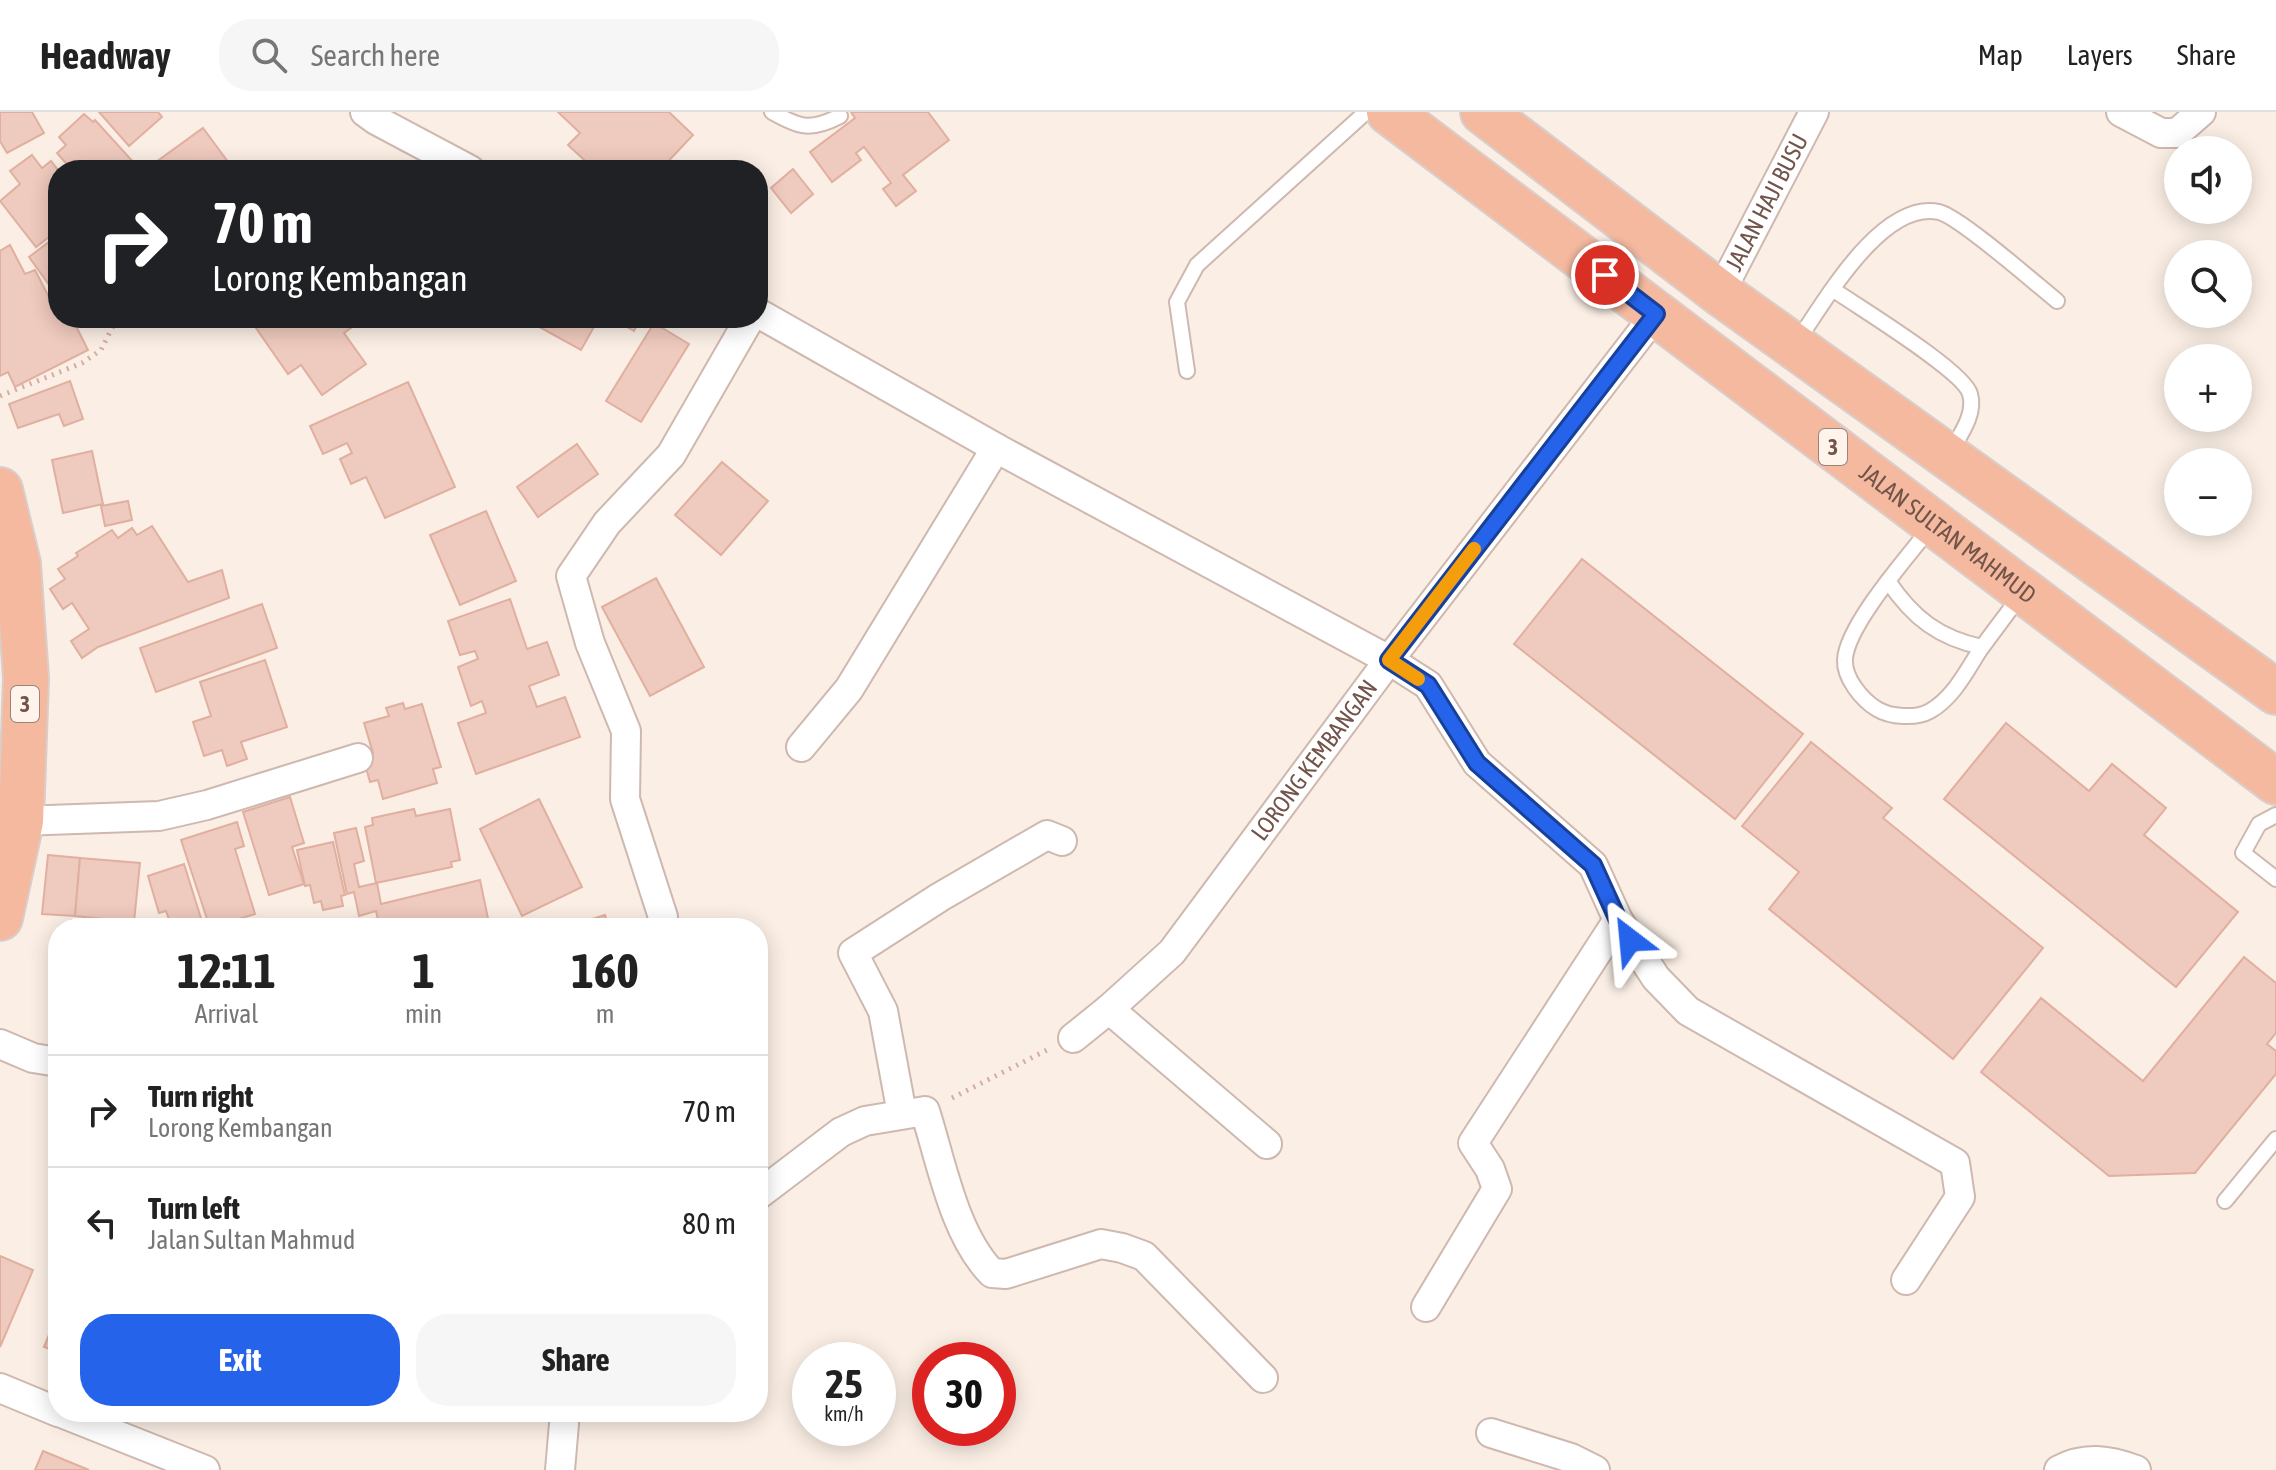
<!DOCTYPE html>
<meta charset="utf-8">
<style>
:root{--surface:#fff;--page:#f6f6f6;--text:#222;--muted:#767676;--line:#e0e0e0;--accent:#2563eb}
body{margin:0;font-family:"Asap Condensed",sans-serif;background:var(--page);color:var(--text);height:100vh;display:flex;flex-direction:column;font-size:30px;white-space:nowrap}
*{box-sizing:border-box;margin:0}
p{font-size:26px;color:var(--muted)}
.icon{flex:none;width:44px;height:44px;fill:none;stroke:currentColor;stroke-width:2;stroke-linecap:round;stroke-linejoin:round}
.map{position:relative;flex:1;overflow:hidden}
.side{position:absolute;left:48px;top:806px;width:720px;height:504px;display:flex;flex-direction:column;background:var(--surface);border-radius:32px;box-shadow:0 4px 20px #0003}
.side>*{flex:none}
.guide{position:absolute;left:48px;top:48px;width:720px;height:168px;border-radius:32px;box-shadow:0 4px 20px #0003;background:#202124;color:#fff;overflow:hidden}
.controls{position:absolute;left:2164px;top:24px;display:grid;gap:16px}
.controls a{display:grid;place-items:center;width:88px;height:88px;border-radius:50%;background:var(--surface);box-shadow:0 4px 20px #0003;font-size:40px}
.speed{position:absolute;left:792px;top:1230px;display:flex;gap:16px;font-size:40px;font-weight:700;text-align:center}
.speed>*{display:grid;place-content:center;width:104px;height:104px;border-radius:50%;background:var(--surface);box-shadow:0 4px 20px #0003;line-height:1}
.speed small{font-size:20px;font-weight:400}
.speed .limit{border:12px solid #d22;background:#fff;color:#111}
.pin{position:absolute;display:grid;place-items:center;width:68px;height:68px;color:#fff;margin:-34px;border:4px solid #fff;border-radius:50%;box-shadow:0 2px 8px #0007}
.me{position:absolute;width:88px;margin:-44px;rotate:331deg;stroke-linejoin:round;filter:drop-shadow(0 0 6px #0008)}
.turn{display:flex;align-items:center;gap:28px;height:168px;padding:0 32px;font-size:36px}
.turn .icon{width:104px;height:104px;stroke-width:2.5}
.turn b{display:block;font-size:56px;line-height:68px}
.eta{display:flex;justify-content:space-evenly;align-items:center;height:136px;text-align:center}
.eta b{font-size:48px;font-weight:700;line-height:56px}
.primary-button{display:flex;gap:16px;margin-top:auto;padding:16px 32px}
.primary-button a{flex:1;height:92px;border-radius:32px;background:var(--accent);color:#fff;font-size:32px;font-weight:700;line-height:92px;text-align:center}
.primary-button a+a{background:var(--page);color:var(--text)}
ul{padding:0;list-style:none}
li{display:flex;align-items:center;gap:24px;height:112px;padding:0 32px;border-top:2px solid var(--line)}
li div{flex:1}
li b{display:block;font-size:30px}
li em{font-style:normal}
header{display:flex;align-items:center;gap:48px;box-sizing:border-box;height:112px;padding:0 40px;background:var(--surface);border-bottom:2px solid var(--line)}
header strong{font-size:38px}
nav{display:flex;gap:44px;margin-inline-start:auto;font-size:28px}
.search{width:560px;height:72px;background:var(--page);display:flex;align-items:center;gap:20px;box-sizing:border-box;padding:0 28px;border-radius:32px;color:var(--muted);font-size:30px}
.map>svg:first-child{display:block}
.building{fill:#efcabe;stroke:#e1af9f;stroke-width:2}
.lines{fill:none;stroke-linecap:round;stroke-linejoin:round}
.service-casing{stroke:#ceb8af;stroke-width:18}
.minor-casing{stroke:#ceb8af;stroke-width:32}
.trunk-casing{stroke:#d8cfcd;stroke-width:48}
.path{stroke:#d4ada1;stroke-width:5;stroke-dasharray:2 6;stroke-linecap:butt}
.service{stroke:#fff;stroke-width:14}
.minor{stroke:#fff;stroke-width:28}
.trunk{stroke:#f4b99f;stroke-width:44}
.route-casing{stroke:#184099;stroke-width:20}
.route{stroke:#2563eb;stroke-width:14}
.slow{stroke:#f59e0b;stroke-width:14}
.labels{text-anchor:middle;stroke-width:8;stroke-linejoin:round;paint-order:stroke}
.shield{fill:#fef4eb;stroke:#9c847b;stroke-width:2}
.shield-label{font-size:22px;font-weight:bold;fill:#72544b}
.street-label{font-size:24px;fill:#72544b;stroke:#fef4eb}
</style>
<header>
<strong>Headway</strong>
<div class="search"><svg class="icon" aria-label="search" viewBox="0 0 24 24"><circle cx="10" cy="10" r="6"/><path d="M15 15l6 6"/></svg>Search here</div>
<nav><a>Map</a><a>Layers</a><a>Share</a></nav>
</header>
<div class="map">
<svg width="2276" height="1358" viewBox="0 0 2276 1358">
<rect width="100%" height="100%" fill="#fbefe5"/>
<g class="building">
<path d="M0,0H32L44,21L7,41L0,29Z"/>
<path d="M99,0H158L162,5L129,34Z"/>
<path d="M558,0H669L693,23L660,58H619L614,53L609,58H595L568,33L580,21Z"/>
<path d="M851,0H928L949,28L903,63L916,79L896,94L883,77L891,71L864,35L856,41L861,48L832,70L810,40L855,6Z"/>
<path d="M84,2L93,10L95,8L135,52L128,58H72L57,41L66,33L59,25Z"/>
<path d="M203,16L234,58H145Z"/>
<path d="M32,43L42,56L51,49L58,58V118L36,135L0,89L20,72L10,59Z"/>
<path d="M793,57L813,82L791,101L771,76Z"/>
<path d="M58,123V173L52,177L29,145Z"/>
<path d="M10,133L25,162L35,158L56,199L58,198V206H72L88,238L15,275L8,260L0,264V139Z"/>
<path d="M249,206H349L355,213L344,221L366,252L322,283L301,253L288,262Z"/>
<path d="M523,206H599L581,238Z"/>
<path d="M611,206H641L634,219Z"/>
<path d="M654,211L689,232L641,310L606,289Z"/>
<path d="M70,269L83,307L64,314L59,302L18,316L9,292Z"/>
<path d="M408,270L455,375L385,406L366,365L351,372L340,347L352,341L347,331L323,342L310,314Z"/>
<path d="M577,332L598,362L538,405L517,375Z"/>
<path d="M92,339L103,392L63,401L52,348Z"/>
<path d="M722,350L768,389L721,443L675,403Z"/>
<path d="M128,389L132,408L105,414L101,394Z"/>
<path d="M486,399L516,469L460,493L430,423Z"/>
<path d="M152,414L188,470L222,458L229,486L98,535L82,546L71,529L89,517L72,491L63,497L50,477L65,467L58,457L78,444L76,441L112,418L118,426L132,416L137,423Z"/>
<path d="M1582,447L1803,622L1735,707L1514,532Z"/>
<path d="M656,466L704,555L650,584L602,495Z"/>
<path d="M510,487L527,537L547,530L559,563L529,574L537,595L565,585L580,625L476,662L458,611L486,601L482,589L471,594L458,555L478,547L475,539L460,543L448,509Z"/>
<path d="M262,492L277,536L156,580L140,536Z"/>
<path d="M265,548L287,615L241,630L247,647L227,654L222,638L204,644L193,610L211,604L200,570Z"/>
<path d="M403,591L405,597L422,592L441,655L433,657L437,671L383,687L378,668L370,670L363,645L373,641L364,611L389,604L386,596Z"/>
<path d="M2006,611L2089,679L2112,652L2166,696L2144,723L2238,800L2176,875L1944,687Z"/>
<path d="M1811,630L1892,696L1883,706L2043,836L1953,947L1769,797L1799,760L1742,714Z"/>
<path d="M290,685L304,731L292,735L304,772L269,783L243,700Z"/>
<path d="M539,687L582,775L522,804L480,717Z"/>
<path d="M414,697L416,704L450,697L460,748L451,750L452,755L376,771L365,715L373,713L372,706Z"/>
<path d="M237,710L244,734L235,737L255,802L210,816L181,728Z"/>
<path d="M356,716L364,749L354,752L359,775L377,771L381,792L480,768L490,816H380L376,799L359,804L354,780L347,782L334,721Z"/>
<path d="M333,730L345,783L341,784L343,794L323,798L321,789L314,791L310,773L305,774L297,738Z"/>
<path d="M48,743L80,746L75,804L42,802Z"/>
<path d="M80,746L140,751L134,810L75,804Z"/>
<path d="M184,752L204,816H172L166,799L159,801L148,764Z"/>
<path d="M605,803L609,816H564Z"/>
<path d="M71,808L151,816H70Z"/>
<path d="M2244,845L2276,871V921L2267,932L2276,939V962L2195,1061L2109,1064L1981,960L2041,886L2143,969Z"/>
<path d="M0,1144L33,1158L0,1235Z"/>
<path d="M58,1201V1240L44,1235Z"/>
<path d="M43,1339L89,1358H35Z"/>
</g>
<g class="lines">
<g class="service-casing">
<g id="service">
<path d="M772,0C800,16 811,19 840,4"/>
<path d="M1834,178C1858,195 1964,259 1970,282C1976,302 1960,323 1951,339"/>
<path d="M1796,231C1824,191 1881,88 1939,100C1960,105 2036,172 2057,189"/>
<path d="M1187,259L1177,190L1197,153L1366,0"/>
<path d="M1931,415C1909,443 1846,514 1845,548C1844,566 1862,588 1877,597C1890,605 1916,607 1930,599C1953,586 1966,560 1980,538C1993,520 2007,502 2020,484"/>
<path d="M1888,469C1913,506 1939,526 1982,535"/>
<path d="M2276,703L2259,712L2243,741L2276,767"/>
<path d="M2225,1089L2276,1027"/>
</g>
</g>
<g class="minor-casing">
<g id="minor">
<path d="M365,0L376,8L470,58"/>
<path d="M2121,0L2161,21H2177L2201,0"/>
<path id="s1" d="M1720,181L1814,0"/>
<path d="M758,201L996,336L1389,548L1428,573L1477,651L1593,753L1618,808L1656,866L1688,899L1955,1051L1960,1085L1906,1168"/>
<path d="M801,635L849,577L996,336"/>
<path d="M21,709L159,704L207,693L358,646"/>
<path d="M660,816L663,805L625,687L626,619L590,531L571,464L607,411L671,343L750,206"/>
<path d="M1109,897L1267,1032"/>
<path id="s2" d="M1073,926L1109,897L1172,840L1389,548L1656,202"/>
<path d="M0,932L33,946L58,950"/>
<path d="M902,1002L883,899L853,841L940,785L1047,723L1062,729"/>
<path d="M758,1083L841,1020L865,1009L925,999C941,1049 954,1123 992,1161L1006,1162L1101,1132L1122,1136L1144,1144L1263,1266"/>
<path d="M1426,1195L1497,1077L1490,1057L1473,1031L1618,808"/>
<path d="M0,1276L58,1300"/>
<path d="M59,1300L205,1358"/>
<path d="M1491,1321L1571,1346L1595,1358"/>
<path d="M560,1358L565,1300"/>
<path d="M2059,1358C2085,1344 2109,1348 2136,1358"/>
</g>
</g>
<g class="trunk-casing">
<g id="trunk">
<path id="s3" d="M1389,0L2276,670"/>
<path d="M1483,0L1720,181L2276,580"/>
<path d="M0,378L18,452L26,566L21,709L0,806"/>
</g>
</g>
<g class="path">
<path d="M0,284L82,251L101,238L117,206"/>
<path d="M952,986L1047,938"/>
</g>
<use href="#service" class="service"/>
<use href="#minor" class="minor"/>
<use href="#trunk" class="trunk"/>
</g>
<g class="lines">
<g class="route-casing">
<path id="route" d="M1605,163L1656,202L1389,548L1428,573L1477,651L1593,753L1618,808L1630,828"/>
</g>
<use href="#route" class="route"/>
<path class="slow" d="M1418,567L1389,548L1474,437"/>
</g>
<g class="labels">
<g class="shield">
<rect x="1819" y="317" width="28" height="36" rx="6"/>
<rect x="11" y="574" width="28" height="36" rx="6"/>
</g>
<g class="shield-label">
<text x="1833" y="343">3</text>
<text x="25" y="600">3</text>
</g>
<g class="street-label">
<text dy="8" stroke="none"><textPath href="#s1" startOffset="102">JALAN HAJI BUSU</textPath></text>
<text dy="8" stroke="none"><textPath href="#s3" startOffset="700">JALAN SULTAN MAHMUD</textPath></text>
<text dy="8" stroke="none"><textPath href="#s2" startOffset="370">LORONG KEMBANGAN</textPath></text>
</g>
</g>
</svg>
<div class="controls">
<a><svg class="icon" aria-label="sound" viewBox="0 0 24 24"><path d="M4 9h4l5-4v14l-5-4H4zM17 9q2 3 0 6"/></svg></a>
<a><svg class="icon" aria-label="search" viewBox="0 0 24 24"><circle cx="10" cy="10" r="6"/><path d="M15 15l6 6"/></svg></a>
<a>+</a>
<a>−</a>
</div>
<div class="speed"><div>25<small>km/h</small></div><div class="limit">30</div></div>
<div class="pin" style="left:1605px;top:163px;background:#d93025"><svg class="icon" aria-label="arrive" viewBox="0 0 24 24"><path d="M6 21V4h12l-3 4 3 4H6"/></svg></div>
<svg class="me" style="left:1630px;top:828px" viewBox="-20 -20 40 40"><path d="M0-17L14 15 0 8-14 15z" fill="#2563eb" stroke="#fff" stroke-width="4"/></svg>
<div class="guide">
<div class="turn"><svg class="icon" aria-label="right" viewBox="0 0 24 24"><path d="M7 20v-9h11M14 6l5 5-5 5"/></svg><div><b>70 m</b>Lorong Kembangan</div></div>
</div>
<section class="side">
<div class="eta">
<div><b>12:11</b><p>Arrival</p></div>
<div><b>1</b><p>min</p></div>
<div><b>160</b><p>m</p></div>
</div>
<ul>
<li><svg class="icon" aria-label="right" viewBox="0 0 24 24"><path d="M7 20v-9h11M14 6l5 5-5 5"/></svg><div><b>Turn right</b><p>Lorong Kembangan</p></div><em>70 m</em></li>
<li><svg class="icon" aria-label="left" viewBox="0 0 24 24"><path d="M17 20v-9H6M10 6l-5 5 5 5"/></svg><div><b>Turn left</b><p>Jalan Sultan Mahmud</p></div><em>80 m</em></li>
</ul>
<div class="primary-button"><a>Exit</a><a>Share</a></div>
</section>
</div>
